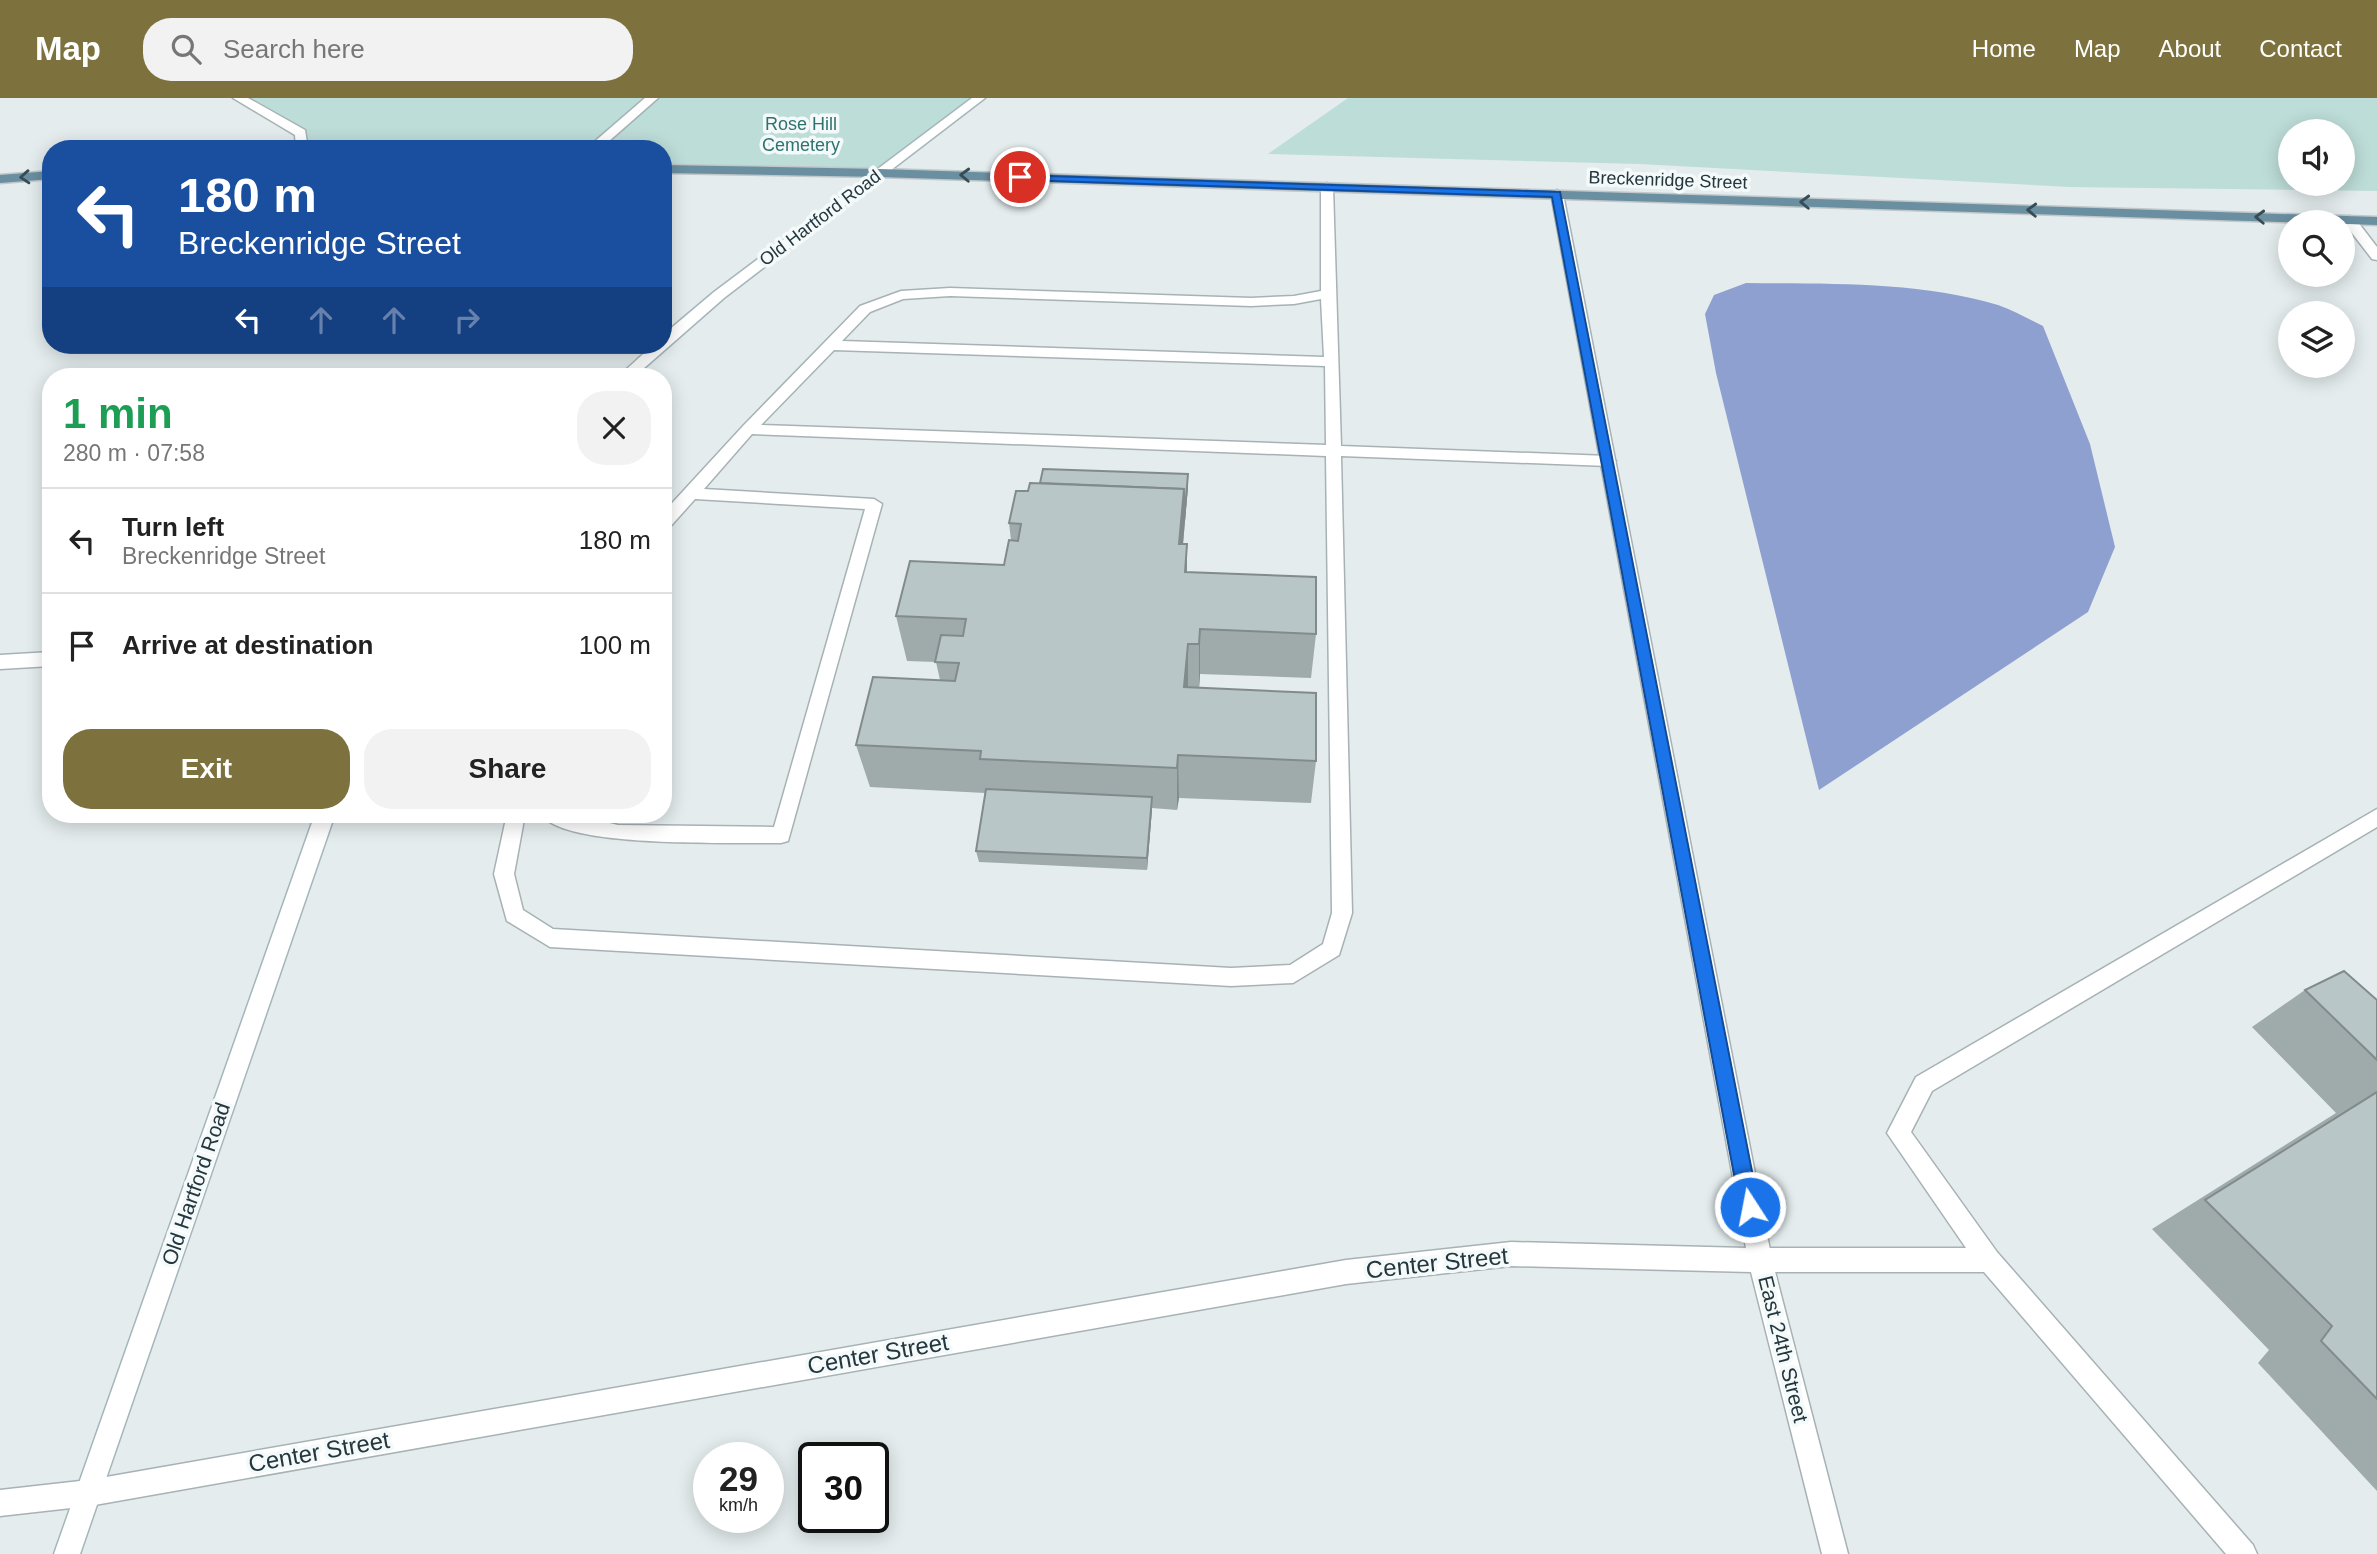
<!DOCTYPE html>
<meta charset="utf-8">
<style>
:root{--surface:#fff;--page:#f2f2f2;--text:#222;--muted:#767676;--line:#e0e0e0;--accent:#7d723e}
body{margin:0;font-family:Helvetica,sans-serif;background:var(--page);color:var(--text);height:100vh;display:flex;flex-direction:column;font-size:26px;white-space:nowrap}
*{box-sizing:border-box;margin:0}
p{font-size:23px;color:var(--muted)}
.icon{flex:none;width:38px;height:38px;fill:none;stroke:currentColor;stroke-width:2;stroke-linecap:round;stroke-linejoin:round}
.map{position:relative;flex:1;overflow:hidden}
.sheet{position:absolute;left:42px;top:270px;width:630px;height:455px;display:flex;flex-direction:column;background:var(--surface);border-radius:28px;box-shadow:0 4px 18px #0003}
.sheet>*{flex:none}
.hud{position:absolute;left:42px;top:42px;width:630px;height:214px;border-radius:28px;box-shadow:0 4px 18px #0003;background:#1a4fa0;color:#fff;overflow:hidden}
.buttons{position:absolute;left:2278px;top:21px;display:grid;gap:14px}
.buttons a{display:grid;place-items:center;width:77px;height:77px;border-radius:50%;background:var(--surface);box-shadow:0 4px 18px #0003;font-size:35px}
.speed{position:absolute;left:693px;top:1344px;display:flex;gap:14px;font-size:35px;font-weight:700;text-align:center}
.speed>*{display:grid;place-content:center;width:91px;height:91px;border-radius:50%;background:var(--surface);box-shadow:0 4px 18px #0003;line-height:1}
.speed small{font-size:18px;font-weight:400}
.speed .limit{border:4px solid #111;border-radius:10px;background:#fff;color:#111}
.pin{position:absolute;display:grid;place-items:center;width:60px;height:60px;color:#fff;margin:-30px;border:4px solid #fff;border-radius:50%;box-shadow:0 2px 7px #0007}
.me{position:absolute;width:77px;margin:-38px;rotate:349deg;stroke-linejoin:round;filter:drop-shadow(0 0 5px #0008)}
.turn{display:flex;align-items:center;gap:24px;height:147px;padding:0 21px;font-size:32px}
.turn .icon{width:91px;height:91px;stroke-width:2.5}
.turn b{display:block;font-size:49px;line-height:60px}
.lanes{display:flex;align-items:center;height:66px;padding:0 21px;background:#0003;justify-content:center;gap:35px;direction:ltr}
.lanes .off{opacity:.35}
.round{display:grid;place-items:center;flex:none;width:74px;height:74px;border-radius:28px;background:var(--page)}
.headline{display:flex;align-items:center;justify-content:space-between;height:119px;padding:0 21px}
h1{font-size:42px;font-weight:600;line-height:52px;color:#1e9e55}
.primary-button{display:flex;gap:14px;margin-top:auto;padding:14px 21px}
.primary-button a{flex:1;height:80px;border-radius:28px;background:var(--accent);color:#fff;font-size:28px;font-weight:600;line-height:80px;text-align:center}
.primary-button a+a{background:var(--page);color:var(--text)}
ul{padding:0;list-style:none}
li{display:flex;align-items:center;gap:21px;height:105px;padding:0 21px;border-top:2px solid var(--line)}
li div{flex:1}
li b{display:block;font-size:26px}
li em{font-style:normal}
header{display:flex;align-items:center;gap:42px;box-sizing:border-box;height:98px;padding:0 35px;background:var(--accent);color:#fff}
header strong{font-size:33px}
nav{display:flex;gap:38px;margin-inline-start:auto;font-size:24px}
.search{width:490px;height:63px;background:var(--page);display:flex;align-items:center;gap:18px;box-sizing:border-box;padding:0 24px;border-radius:28px;color:var(--muted);font-size:26px}
.map>svg:first-child{display:block}
.green{fill:#bdddd8;fill-rule:evenodd}
.water{fill:#8ea0d0}
.lines{fill:none;stroke-linecap:round;stroke-linejoin:round}
.service-casing{stroke:#a7b2b5;stroke-width:3}
.minor-casing{stroke:#a7b2b5;stroke-width:3}
.tertiary-casing{stroke:#a7b2b5;stroke-width:3}
.secondary-casing{stroke:#a5b6bb;stroke-width:3}
.primary-casing{stroke:#c2c7c9;stroke-width:3}
.service{fill:#fff;fill-rule:evenodd}
.minor{fill:#fff;fill-rule:evenodd}
.tertiary{fill:#fff;fill-rule:evenodd}
.secondary{fill:#fff;fill-rule:evenodd}
.primary{fill:#6a8fa1;fill-rule:evenodd}
.wall{fill:#9faaab}
.shaded-wall{fill:#828b8b}
.building{fill:#b9c6c7;stroke:#828b8b;stroke-width:2}
.oneway{stroke:#364c57}
.route{fill:#1a73e8;stroke:#114b97;stroke-width:2}
.labels{text-anchor:middle;stroke-width:7;stroke-linejoin:round;paint-order:stroke}
.far-park-label{font-size:18px;fill:#2f7371;stroke:#f4f9f9}
.far-street-label{font-size:18px;fill:#24363e;stroke:#f4f9f9}
.street-label{font-size:21px;fill:#24363e;stroke:#f4f9f9}
.near-street-label{font-size:24px;fill:#24363e;stroke:#f4f9f9}
</style>
<header>
<strong>Map</strong>
<div class="search"><svg class="icon" aria-label="search" viewBox="0 0 24 24"><circle cx="10" cy="10" r="6"/><path d="M15 15l6 6"/></svg>Search here</div>
<nav><a>Home</a><a>Map</a><a>About</a><a>Contact</a></nav>
</header>
<div class="map">
<svg width="2377" height="1456" viewBox="0 0 2377 1456">
<rect width="100%" height="100%" fill="#e4eced"/>
<g class="green">
<path d="M239,0H979L880,75L663,71V51H302L301,35Z"/>
<path d="M1348,0H2377V93L2069,89L1640,66L1268,56ZM2291,33H2343V86H2291Z"/>
</g>
<path class="water" d="M1746,185C1830,186 1916,183 1998,207C2013,212 2028,221 2043,228L2090,346L2115,449L2088,514L1819,692L1716,275L1705,216L1714,197Z"/>
<g class="lines">
<g class="service-casing">
<g id="service">
<path d="M645,0H658L600,51H586Z"/>
<path d="M1327,85L1333,89L1341,348L1608,358L1616,363L1608,368L1341,358L1352,815L1339,857L1293,885L1231,888L550,849L507,823L494,776L507,716H525L514,776L523,812L553,831L1231,870L1290,867L1323,846L1332,815L1326,358L752,336L704,391L874,401L882,406L788,743L781,745C740,744 560,751 542,716H571L618,727L774,729L865,411L695,401L669,430L663,431V415L743,328L860,208L901,193L950,190L1251,200L1294,198L1321,193V89ZM950,198L1251,208L1294,206L1321,201L1324,259L842,243L870,214L903,201ZM834,252L1325,268L1326,347L761,327Z"/>
<path d="M2377,711V729L1932,993L1911,1034L1997,1154L2253,1447L2257,1456H2226L1984,1174H1760L1752,1170L1748,1162L1752,1154L1760,1150H1966L1887,1035L1916,979Z"/>
</g>
</g>
<g class="minor-casing">
<g id="minor">
<path d="M233,0H248L305,32L308,51H296L295,37Z"/>
<path d="M1557,92L1563,96L1772,1162L1848,1456H1822L1751,1174L1511,1168L1346,1186L89,1408L0,1418V1392L89,1382L1346,1162L1511,1144L1746,1150L1551,96Z"/>
<path d="M51,554V568L0,571V557Z"/>
</g>
</g>
<g class="tertiary-casing">
<path id="tertiary" d="M2349,118L2354,119L2377,149V162L2372,161L2342,122Z"/>
</g>
<g class="secondary-casing">
<g id="secondary">
<path d="M972,0H985L724,200L635,278H619L653,247H663V237L714,194Z"/>
<path d="M315,716H335L80,1456H54Z"/>
</g>
</g>
<g class="primary-casing">
<g id="primary">
<path d="M663,67L880,71L2377,119V127L880,79L663,75Z"/>
<path d="M51,73V81L0,85V77Z"/>
</g>
</g>
<use href="#service" class="service"/>
<use href="#minor" class="minor"/>
<use href="#tertiary" class="tertiary"/>
<use href="#secondary" class="secondary"/>
<use href="#primary" class="primary"/>
</g>
<g class="wall">
<path d="M1188,389L1183,446H1187V474L1316,536L1311,580L1200,576L1199,590L1316,663L1311,705L1179,700L1177,712L1152,710L1147,772L979,764L976,753L985,695L870,689L856,647L940,582L936,564L907,563L896,518L1004,467L1011,442L1009,425L1028,393Z"/>
<path d="M2305,892L2377,902V1393L2258,1265L2269,1252L2152,1131L2336,1015L2252,929Z"/>
</g>
<g class="shaded-wall">
<path d="M1188,376V389L1179,491V446L1184,391Z"/>
<path d="M1187,446V492L1185,474Z"/>
<path d="M1200,531V576L1199,591V546Z"/>
<path d="M1188,546V590L1184,589Z"/>
<path d="M1178,657L1179,700L1177,712V670Z"/>
<path d="M1152,699V711L1147,772V760Z"/>
</g>
<g class="building">
<path d="M1043,371L1188,376L1184,423V391L1040,385Z"/>
<path d="M1030,385L1184,391L1179,446H1187L1185,474L1316,479V536L1200,531L1199,546H1188L1184,589L1316,595V663L1178,657L1177,670L980,661L981,653L856,647L873,579L955,583L959,565L935,564L941,537L963,538L966,521L896,518L910,463L1004,467L1009,442L1018,443L1021,426L1009,425L1016,393H1028Z"/>
<path d="M986,691L1152,699L1147,760L976,753Z"/>
<path d="M2344,873L2377,902V962L2305,892Z"/>
<path d="M2377,994V1301L2321,1243L2332,1228L2205,1102Z"/>
</g>
<defs><path id="oneway-chevron" d="M-2-3.5L2.5 0L-2 3.5" fill="none" stroke-width="1.6" stroke-linecap="round" stroke-linejoin="round" transform="scale(1.75)"/></defs>
<g class="oneway">
<use href="#oneway-chevron" transform="translate(965 77) rotate(-178)"/>
<use href="#oneway-chevron" transform="translate(25 79) rotate(176)"/>
<use href="#oneway-chevron" transform="translate(1805 104) rotate(-178)"/>
<use href="#oneway-chevron" transform="translate(2032 112) rotate(-178)"/>
<use href="#oneway-chevron" transform="translate(2260 119) rotate(-178)"/>
</g>
<path class="route" d="M1016,77L1560,94L1759,1109L1756,1115L1750,1118L1743,1115L1740,1109L1552,99L1020,82L1015,79Z"/>
<g class="labels">
<g class="far-park-label">
<text x="801" y="32">Rose Hill<tspan x="801" dy="21">Cemetery</tspan></text>
</g>
<g class="far-street-label">
<text transform="translate(1668 82) rotate(2)" y="6">Breckenridge Street</text>
<text transform="translate(820 120) rotate(-37)" y="6">Old Hartford Road</text>
</g>
<g class="street-label">
<text transform="translate(196 1086) rotate(-71)" y="7">Old Hartford Road</text>
<text transform="translate(1783 1251) rotate(76)" y="7">East 24th Street</text>
</g>
<g class="near-street-label">
<text transform="translate(1437 1165) rotate(-6)" y="8">Center Street</text>
<text transform="translate(878 1256) rotate(-10)" y="8">Center Street</text>
<text transform="translate(319 1354) rotate(-10)" y="8">Center Street</text>
</g>
</g>
</svg>
<div class="buttons">
<a><svg class="icon" aria-label="sound" viewBox="0 0 24 24"><path d="M4 9h4l5-4v14l-5-4H4zM17 9q2 3 0 6"/></svg></a>
<a><svg class="icon" aria-label="search" viewBox="0 0 24 24"><circle cx="10" cy="10" r="6"/><path d="M15 15l6 6"/></svg></a>
<a><svg class="icon" aria-label="layers" viewBox="0 0 24 24"><path d="M12 4l9 5-9 5-9-5zM3 14l9 5 9-5"/></svg></a>
</div>
<div class="speed"><div>29<small>km/h</small></div><div class="limit">30</div></div>
<div class="pin" style="left:1020px;top:79px;background:#d93025"><svg class="icon" aria-label="arrive" viewBox="0 0 24 24"><path d="M6 21V4h12l-3 4 3 4H6"/></svg></div>
<svg class="me" style="left:1750px;top:1109px" viewBox="-20 -20 40 40"><circle r="17" fill="#1a73e8" stroke="#fff" stroke-width="3"/><path d="M0-11L8 9 0 5-8 9z" fill="#fff"/></svg>
<div class="hud">
<div class="turn"><svg class="icon" aria-label="left" viewBox="0 0 24 24"><path d="M17 20v-9H6M10 6l-5 5 5 5"/></svg><div><b>180 m</b>Breckenridge Street</div></div>
<div class="lanes"><svg class="icon" aria-label="left" viewBox="0 0 24 24"><path d="M17 20v-9H6M10 6l-5 5 5 5"/></svg><svg class="icon off" aria-label="ahead" viewBox="0 0 24 24"><path d="M12 20V5M6 11l6-6 6 6"/></svg><svg class="icon off" aria-label="ahead" viewBox="0 0 24 24"><path d="M12 20V5M6 11l6-6 6 6"/></svg><svg class="icon off" aria-label="right" viewBox="0 0 24 24"><path d="M7 20v-9h11M14 6l5 5-5 5"/></svg></div>
</div>
<section class="sheet">
<div class="headline"><div><h1>1 min</h1><p>280 m · 07:58</p></div><a class="round"><svg class="icon" aria-label="close" viewBox="0 0 24 24"><path d="M6 6l12 12M18 6L6 18"/></svg></a></div>
<ul>
<li><svg class="icon" aria-label="left" viewBox="0 0 24 24"><path d="M17 20v-9H6M10 6l-5 5 5 5"/></svg><div><b>Turn left</b><p>Breckenridge Street</p></div><em>180 m</em></li>
<li><svg class="icon" aria-label="arrive" viewBox="0 0 24 24"><path d="M6 21V4h12l-3 4 3 4H6"/></svg><div><b>Arrive at destination</b></div><em>100 m</em></li>
</ul>
<div class="primary-button"><a>Exit</a><a>Share</a></div>
</section>
</div>
